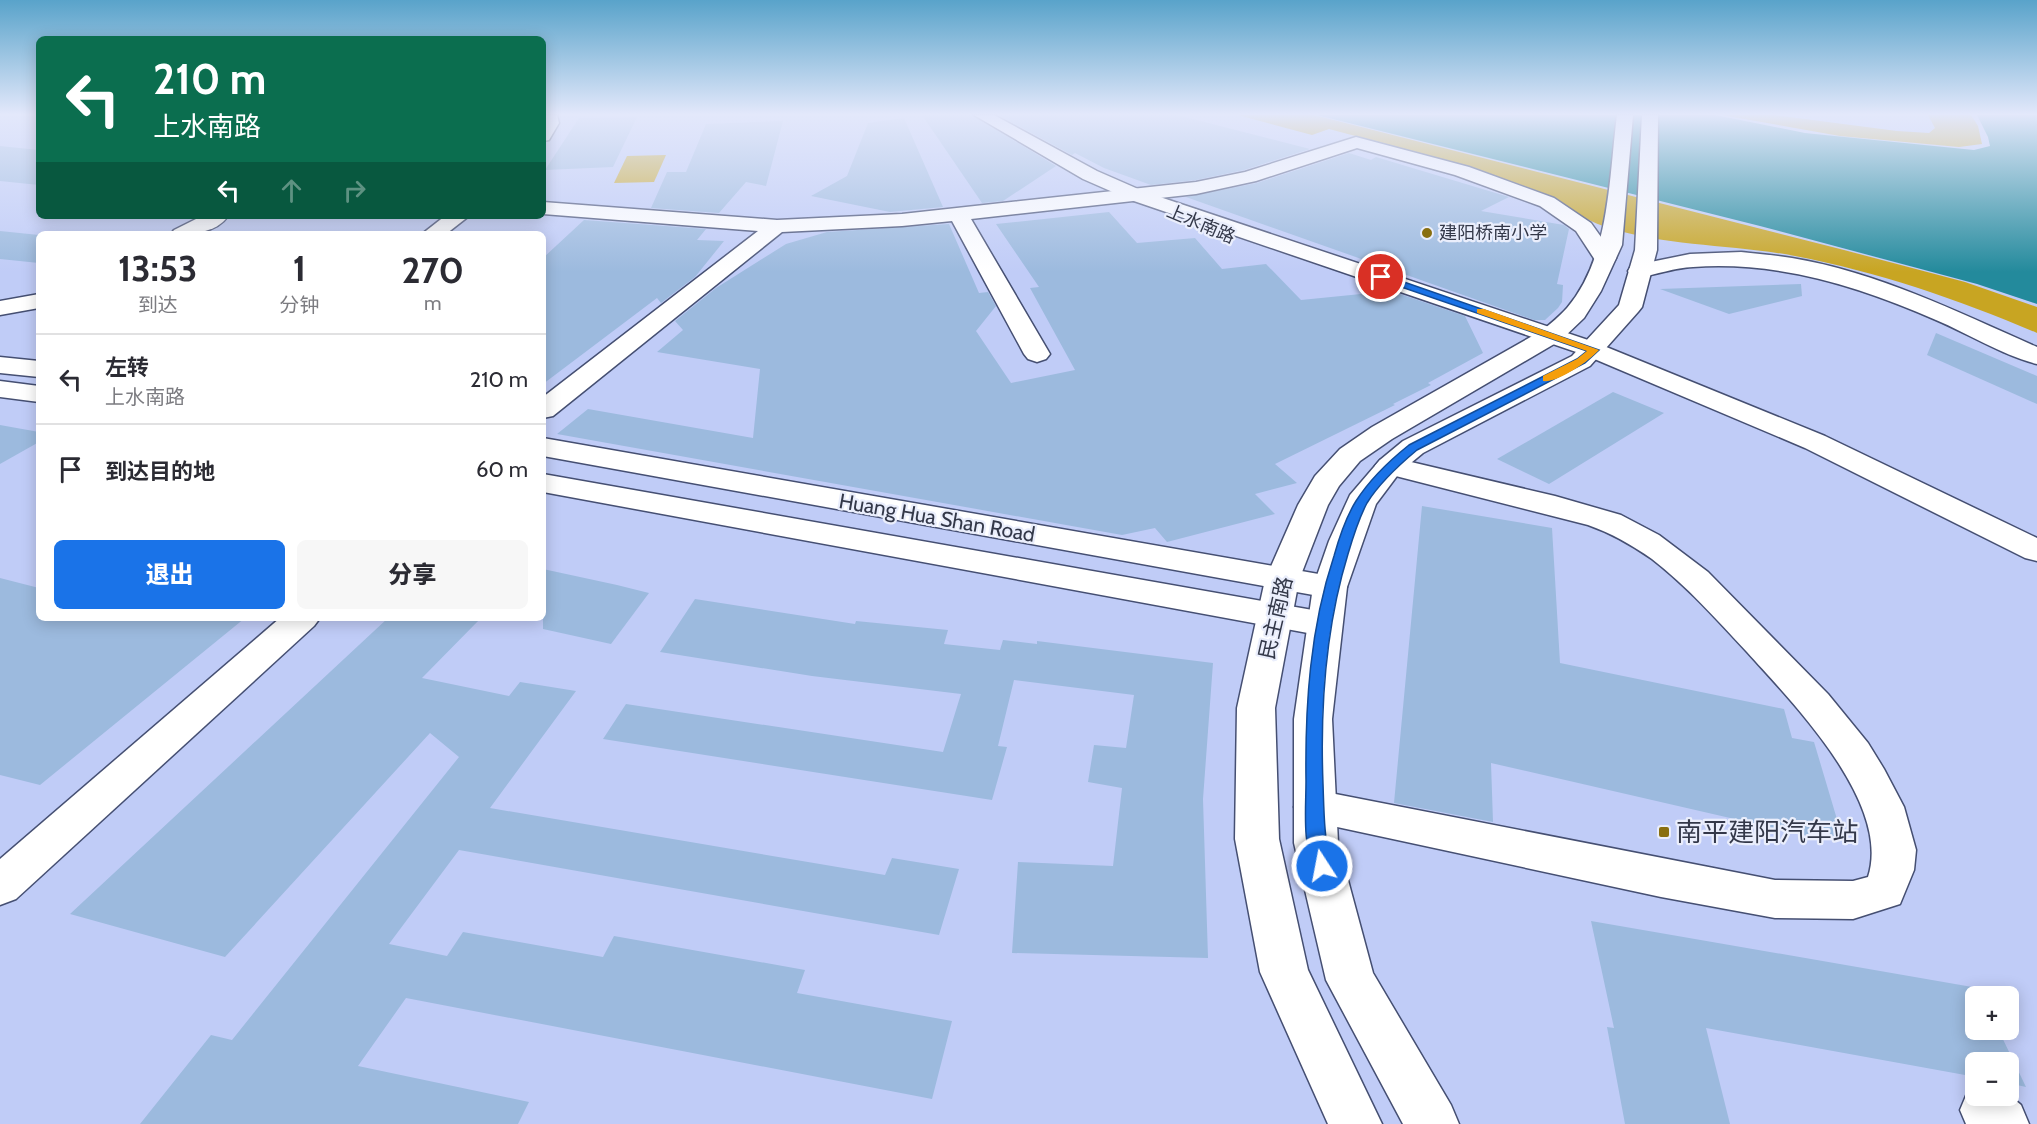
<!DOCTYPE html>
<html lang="zh">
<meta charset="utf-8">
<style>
:root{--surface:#fff;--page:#f7f7f7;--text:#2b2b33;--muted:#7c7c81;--line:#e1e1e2;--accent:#1a73e8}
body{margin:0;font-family:Cabin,"Noto Sans SC",sans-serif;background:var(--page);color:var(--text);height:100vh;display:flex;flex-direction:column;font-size:22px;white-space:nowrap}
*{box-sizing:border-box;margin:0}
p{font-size:20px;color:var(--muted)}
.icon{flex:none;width:33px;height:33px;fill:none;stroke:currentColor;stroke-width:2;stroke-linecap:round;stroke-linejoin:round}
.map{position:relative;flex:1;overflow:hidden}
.drawer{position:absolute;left:36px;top:231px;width:510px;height:390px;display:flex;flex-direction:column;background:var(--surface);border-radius:9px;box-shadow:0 3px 15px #0003}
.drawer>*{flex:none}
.banner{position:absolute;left:36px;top:36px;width:510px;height:183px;border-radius:9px;box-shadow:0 3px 15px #0003;background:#0b6e4f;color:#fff;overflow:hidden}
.fabs{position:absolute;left:1965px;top:986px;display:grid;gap:12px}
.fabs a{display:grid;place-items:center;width:54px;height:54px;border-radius:9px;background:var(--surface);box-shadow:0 3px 15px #0003;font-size:30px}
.pin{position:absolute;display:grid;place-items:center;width:51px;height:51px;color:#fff;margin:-26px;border:3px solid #fff;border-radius:50%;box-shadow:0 2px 6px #0007}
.me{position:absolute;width:66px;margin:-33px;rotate:349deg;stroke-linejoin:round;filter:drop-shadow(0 0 4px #0008)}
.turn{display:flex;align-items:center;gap:21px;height:126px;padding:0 18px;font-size:27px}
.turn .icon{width:78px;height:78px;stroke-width:2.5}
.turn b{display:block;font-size:42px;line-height:51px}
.lanes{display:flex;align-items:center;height:57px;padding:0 18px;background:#0003;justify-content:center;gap:30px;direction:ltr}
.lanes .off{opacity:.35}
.eta{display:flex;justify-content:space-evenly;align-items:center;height:102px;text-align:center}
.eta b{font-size:36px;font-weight:800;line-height:42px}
.cta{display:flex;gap:12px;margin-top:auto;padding:12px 18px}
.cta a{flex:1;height:69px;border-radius:9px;background:var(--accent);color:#fff;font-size:24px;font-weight:800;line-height:69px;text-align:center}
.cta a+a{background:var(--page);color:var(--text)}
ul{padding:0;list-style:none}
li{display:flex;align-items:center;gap:18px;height:90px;padding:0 18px;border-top:2px solid var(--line)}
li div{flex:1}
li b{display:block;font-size:22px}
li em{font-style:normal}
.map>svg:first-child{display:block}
.green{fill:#c8a522}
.water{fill:#238a9c}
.building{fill:#9cbade}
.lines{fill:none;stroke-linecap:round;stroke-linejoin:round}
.minor-casing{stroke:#454f72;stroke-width:3}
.major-casing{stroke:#454f72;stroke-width:3}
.highway-casing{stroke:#454f72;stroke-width:3}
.minor{fill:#fff;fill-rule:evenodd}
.major{fill:#fff;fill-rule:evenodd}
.highway{fill:#fff;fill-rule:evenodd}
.route{fill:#1a73e8;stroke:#114b97;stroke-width:1.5}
.slow{fill:#f59e0b}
.poi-dot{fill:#896f10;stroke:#eaeefc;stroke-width:2}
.labels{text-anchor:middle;stroke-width:4.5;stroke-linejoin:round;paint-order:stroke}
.far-street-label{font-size:18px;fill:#333849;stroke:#eaeefc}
.far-poi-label{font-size:18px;fill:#333849;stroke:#eaeefc;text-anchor:start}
.street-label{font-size:21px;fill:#333849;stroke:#eaeefc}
.near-poi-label{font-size:26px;fill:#333849;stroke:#eaeefc;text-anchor:start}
</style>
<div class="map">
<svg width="2037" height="1124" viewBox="0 0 2037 1124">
<rect width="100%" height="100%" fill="#c0ccf7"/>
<g class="green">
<path d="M1238,115H1314L1844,250L1965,282L2037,307V333C1960,300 1878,272 1795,256C1732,244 1668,247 1606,227C1582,220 1561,201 1538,192C1471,164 1398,148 1329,129L1312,135Z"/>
<path d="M1722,115H1774L1897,131L1929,133L1935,128L1928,115H1971L1978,126L1982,144L1959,147L1840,136Z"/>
<path d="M666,155L654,182L614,183L627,156Z"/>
</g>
<path class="water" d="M1317,115H1715L1805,133L1974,150L1990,146L1988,137L1977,115H2037V304L1977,284L1760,226Z"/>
<g class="building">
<path d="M922,115H972L1056,166L1003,201L982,203Z"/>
<path d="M998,115H1177L1310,149L1244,170L1196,180L1151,185L1104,168L1075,153L1072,155Z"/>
<path d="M637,117L613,167L545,170L579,118Z"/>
<path d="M904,118L943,207L890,212L811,196L847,176L868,123Z"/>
<path d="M783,121L766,186L746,182L719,213L651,208L667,172H686L706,124Z"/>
<path d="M0,146L39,150V185L0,181Z"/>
<path d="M1349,153L1371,160L1376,157L1509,197L1481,211L1564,225L1569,229L1557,284L1563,285L1562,302L1558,308L1545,320H1534L1186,197L1257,183Z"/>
<path d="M1109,212L1137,243L1195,238L1222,269L1266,264L1301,300L1391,291L1465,316L1483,353L1428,383L1431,385L1393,404L1395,405L1275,464L1297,483L1255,494L1275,514L1167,542L1155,528L1122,535L557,434L588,409L753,438L760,369L657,352L683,330L675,321L716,288L786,244L827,232L949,224L979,293L988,292L996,306L976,331L1011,383L1075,370L1030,288L1039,287L996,224Z"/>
<path d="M584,220L706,229L697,240L724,241L695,277L661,303L657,298L543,384V258Z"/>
<path d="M0,231L39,235V263L0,259Z"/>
<path d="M1801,284L1802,296L1729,314L1660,289Z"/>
<path d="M1936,333L2037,376V404L1927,355Z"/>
<path d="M1613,392L1664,413L1549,484L1497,459Z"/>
<path d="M0,425L39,432V442L0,464Z"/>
<path d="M1422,506L1552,528L1560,663L1784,709L1792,738L1814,742L1842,836L1821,839L1491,763L1493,822L1394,803Z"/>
<path d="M543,569L617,585L649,593L611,644L543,629Z"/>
<path d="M0,578L39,588V618H245L40,785L0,775Z"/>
<path d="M695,599L855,624L856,621L948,630L944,644L1000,650L1003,640L1037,644V641L1213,663L1203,799L1208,958L1012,953L1018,862L1113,866L1122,788L1088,782L1094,745L1126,748L1134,695L1014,680L998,746L1007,747L992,800L603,739L626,704L943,752L961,694L812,676L660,652Z"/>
<path d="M388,618H481L422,678L509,696L520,682L576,691L490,808L885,875L892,858L959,869L939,935L459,850L389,944L447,956L463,932L603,957L614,936L805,970L797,993L952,1021L932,1099L406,998L358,1066L529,1102L518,1124H140L211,1035L232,1040L459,757L430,733L225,957L70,914Z"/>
<path d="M1591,921L1978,988L1982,996H1976V1029H1998L2026,1087L2008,1083V1062H1976V1077L1706,1028L1730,1124H1625L1607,1027L1614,1028Z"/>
</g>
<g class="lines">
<g class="minor-casing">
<g id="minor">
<path d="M1356,137L1469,167L1554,198L1591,223L1616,258L1613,263L1605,265L1597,263L1576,231L1540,206L1455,175L1357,148L1256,181L1196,194L971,219L1050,354L1046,359L1037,362L1028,359L1024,354L952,221L902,226L782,232L553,416L543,418V397L758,231L543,214V202L777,220L902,214L1196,182L1245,172Z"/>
<path d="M202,216H228C216,234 190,234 171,234L174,230Z"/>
<path d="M1741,252C1758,254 1775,255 1792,258C1877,272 1958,312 2037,347V364C2002,355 1969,334 1936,320C1858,286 1779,261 1693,267C1675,268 1656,274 1639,278L1631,276L1628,271L1631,266L1690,254Z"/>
<path d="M39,294V308L0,315V301Z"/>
<path d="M1594,342L1825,436L2037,538V561L2025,558L1805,448L1585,355L1581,350L1585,345Z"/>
<path d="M1390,457L1555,496L1621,515L1659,535L1708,572L1828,694L1868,743L1884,769L1904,807L1916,850L1914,870L1900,904L1853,919L1775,918L1661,897L1300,819L1294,807L1300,795L1315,790L1775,880L1853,881L1868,877C1892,803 1792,702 1747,652C1717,620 1687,586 1652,559C1632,545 1611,533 1588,525L1380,472L1375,466L1380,460Z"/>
<path d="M280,618H320L314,626L16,899L0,905V859Z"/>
<path d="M1976,1088V1095L2008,1094L2021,1105L2029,1124H1966L1960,1110L1968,1091Z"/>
</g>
</g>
<g class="major-casing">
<g id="major">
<path d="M543,115H557L559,123L549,140L543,141Z"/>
<path d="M974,115H994L1097,171L1145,192L1603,345L1607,350L1603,355L1594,358L1585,355L1131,200L1083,179Z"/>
<path d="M445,216H469L446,234H422Z"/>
<path d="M0,357L39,361V377L0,373Z"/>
<path d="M0,381L39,386V402L0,397Z"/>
<path d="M543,438L1330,576L1342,579L1347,587L1342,595L1330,598L543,456Z"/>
<path d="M543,474L1324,612L1336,616L1342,624L1336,632L1324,636L543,492Z"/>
</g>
</g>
<g class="highway-casing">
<g id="highway">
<path d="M1617,115H1633L1622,245L1601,291L1584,318L1561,340L1392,439L1360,461L1339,486L1328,505L1299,580L1275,708L1279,839L1308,970L1382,1124H1328L1260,972L1235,839L1237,708L1265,580L1298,505L1315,476L1340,449L1372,427L1543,330C1551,323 1560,316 1567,308C1610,258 1609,177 1617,115Z"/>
<path d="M1642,115H1658L1657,250L1642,307L1638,312L1590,366L1423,453L1400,472L1376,504L1347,587L1332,719L1338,843L1373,973L1451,1105L1459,1124H1403L1326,980L1294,843V719L1313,587L1329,541L1350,495L1380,460L1403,441L1572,356L1619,305L1635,250Z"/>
</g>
</g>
<use href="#minor" class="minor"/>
<use href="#major" class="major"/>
<use href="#highway" class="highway"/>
</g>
<linearGradient id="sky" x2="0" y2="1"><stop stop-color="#59a3ca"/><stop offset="0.42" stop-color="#e3e8fb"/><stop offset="1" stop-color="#e3e8fb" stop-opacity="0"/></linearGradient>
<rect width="2037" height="272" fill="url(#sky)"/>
<path class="route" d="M1378,275H1384L1599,350L1585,363L1417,450C1399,465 1380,482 1367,503C1359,518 1353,537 1348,554C1325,629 1320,706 1323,784C1324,812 1324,838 1331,866L1328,871L1322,873L1315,871C1302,844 1306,810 1306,781C1305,705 1310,628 1334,556C1339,538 1346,517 1356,501C1370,479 1389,461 1409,445L1577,359L1587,351L1378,279Z"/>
<path class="slow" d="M1477,309H1484L1599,350C1589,361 1558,383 1543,381V376L1577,359L1587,351L1477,313Z"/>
<g class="poi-dot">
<circle cx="1427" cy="233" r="6"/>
<rect x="1658" y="826" width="12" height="12" rx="3"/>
</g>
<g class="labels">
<g class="far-street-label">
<text transform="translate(1201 224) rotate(23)" y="6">上水南路</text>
</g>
<g class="far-poi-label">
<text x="1439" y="239">建阳桥南小学</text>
</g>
<g class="street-label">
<text transform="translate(937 518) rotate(10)" y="7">Huang Hua Shan Road</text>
<text transform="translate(1276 618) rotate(-77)" y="7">民主南路</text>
</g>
<g class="near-poi-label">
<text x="1676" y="841">南平建阳汽车站</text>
</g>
</g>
</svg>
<div class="fabs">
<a>+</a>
<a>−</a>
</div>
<div class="pin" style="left:1381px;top:277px;background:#d93025"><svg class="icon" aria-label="arrive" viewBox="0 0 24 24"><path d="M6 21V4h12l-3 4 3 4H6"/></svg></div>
<svg class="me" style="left:1322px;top:866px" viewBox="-20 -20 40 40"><circle r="17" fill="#1a73e8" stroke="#fff" stroke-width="3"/><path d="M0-11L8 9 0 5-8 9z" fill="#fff"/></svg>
<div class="banner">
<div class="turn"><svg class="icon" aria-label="left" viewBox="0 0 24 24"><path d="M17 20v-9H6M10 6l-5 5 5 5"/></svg><div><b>210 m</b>上水南路</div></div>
<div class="lanes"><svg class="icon" aria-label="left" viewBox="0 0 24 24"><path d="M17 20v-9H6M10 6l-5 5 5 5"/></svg><svg class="icon off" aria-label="ahead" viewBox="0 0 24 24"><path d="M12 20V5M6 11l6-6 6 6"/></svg><svg class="icon off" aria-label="right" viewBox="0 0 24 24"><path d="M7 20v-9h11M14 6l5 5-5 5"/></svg></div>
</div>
<section class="drawer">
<div class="eta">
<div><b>13:53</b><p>到达</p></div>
<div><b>1</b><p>分钟</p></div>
<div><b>270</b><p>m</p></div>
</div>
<ul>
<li><svg class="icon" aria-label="left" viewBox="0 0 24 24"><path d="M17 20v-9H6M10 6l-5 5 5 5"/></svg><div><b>左转</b><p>上水南路</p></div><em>210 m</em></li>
<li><svg class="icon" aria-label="arrive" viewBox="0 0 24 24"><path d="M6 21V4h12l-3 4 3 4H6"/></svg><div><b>到达目的地</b></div><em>60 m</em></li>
</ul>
<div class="cta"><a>退出</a><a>分享</a></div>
</section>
</div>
